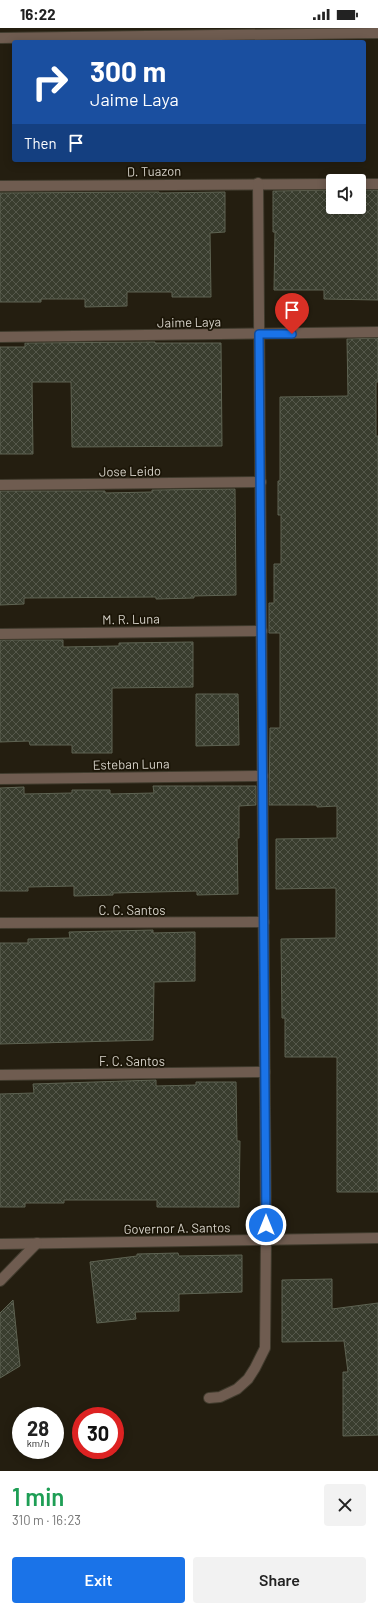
<!DOCTYPE html>
<meta charset="utf-8">
<style>
:root{--surface:#fff;--page:#f2f2f2;--text:#222;--muted:#767676;--accent:#1a73e8}
body{margin:0;font-family:Barlow,sans-serif;background:var(--page);color:var(--text);height:100vh;display:flex;flex-direction:column;font-size:15px;white-space:nowrap}
*{box-sizing:border-box;margin:0}
p{font-size:13px;color:var(--muted)}
.icon{flex:none;width:22px;height:22px;fill:none;stroke:currentColor;stroke-width:2;stroke-linecap:round;stroke-linejoin:round}
.map{position:relative;height:1443px;overflow:hidden}
.details{display:flex;flex-direction:column;background:var(--surface);flex:1}
.details>*{flex:none}
.top-card{position:absolute;left:12px;top:12px;width:354px;height:122px;border-radius:4px;box-shadow:0 2px 10px #0003;background:#1a4fa0;color:#fff;overflow:hidden}
.fabs{position:absolute;left:326px;top:146px;display:grid;gap:8px}
.fabs a{display:grid;place-items:center;width:40px;height:40px;border-radius:4px;background:var(--surface);box-shadow:0 2px 10px #0003;font-size:20px}
.speed{position:absolute;left:12px;top:1379px;display:flex;gap:8px;font-size:20px;font-weight:700;text-align:center}
.speed>*{display:grid;place-content:center;width:52px;height:52px;border-radius:50%;background:var(--surface);box-shadow:0 2px 10px #0003;line-height:1}
.speed small{font-size:10px;font-weight:400}
.speed .limit{border:6px solid #d22;background:#fff;color:#111}
.pin{position:absolute;display:grid;place-items:center;width:34px;height:34px;color:#fff;margin:-41px -17px;border-radius:50% 50% 50% 0;rotate:-45deg;box-shadow:0 0 4px #0007}
.pin .icon{rotate:45deg}
.me{position:absolute;width:44px;margin:-22px;rotate:0deg;stroke-linejoin:round;filter:drop-shadow(0 0 3px #0008)}
.turn{display:flex;align-items:center;gap:14px;height:84px;padding:0 12px;font-size:18px}
.turn .icon{width:52px;height:52px;stroke-width:2.5}
.turn b{display:block;font-size:28px;line-height:34px}
.then{display:flex;align-items:center;height:38px;padding:0 12px;background:#0003;gap:8px;font-size:15px}
.round{display:grid;place-items:center;flex:none;width:42px;height:42px;border-radius:4px;background:var(--page)}
.overview{display:flex;align-items:center;justify-content:space-between;height:68px;padding:0 12px}
h1{font-size:24px;font-weight:600;line-height:30px;color:#1e9e55}
.cta{display:flex;gap:8px;margin-top:auto;padding:8px 12px}
.cta a{flex:1;height:46px;border-radius:4px;background:var(--accent);color:#fff;font-size:16px;font-weight:600;line-height:46px;text-align:center}
.cta a+a{background:var(--page);color:var(--text)}
.status{display:flex;justify-content:space-between;align-items:center;height:28px;padding:0 20px;background:var(--surface);direction:ltr}
.status svg{height:11px;fill:currentColor}
.map>svg:first-child{display:block}
.building{fill:url(#building-cross-hatch);stroke:#5e6352}
.lines{fill:none;stroke-linecap:round;stroke-linejoin:round}
.minor-casing{stroke:#403b2d;stroke-width:12}
.minor{stroke:#6f5c50;stroke-width:10}
.route-casing{stroke:#114b97;stroke-width:10}
.route{stroke:#1a73e8;stroke-width:7}
.labels{text-anchor:middle;stroke-width:3.5;stroke-linejoin:round;paint-order:stroke}
.street-label{font-size:13px;fill:#d5d1c8;stroke:#1b1507}
</style>
<div class="status"><b>16:22</b><svg viewBox="0 0 49 12"><path d="M0 12V9h3v3zM5 12V6h3v6zM10 12V3h3v9zM15 12V0h3v12zM26 1h20v11H26zM47 4h2v5h-2z"/></svg></div>
<div class="map">
<svg width="378" height="1443" viewBox="0 0 378 1443">
<defs>
<pattern id="building-cross-hatch" width="8" height="8" patternUnits="userSpaceOnUse"><rect width="8" height="8" fill="#393d2e"/><path d="M0 0l8 8M0 8l8-8" fill="none" stroke="#55584b"/></pattern>
</defs>
<rect width="100%" height="100%" fill="#241e10"/>
<g class="building">
<path d="M333,162V179H359V162H378V272L324,271V262H274L275,204H273V163Z"/>
<path d="M159,164V165L225,164V204L210,205L211,269H172V264H127V278L85,279V271H41V274H0V165Z"/>
<path d="M378,310V354H376V408H378V1164H337V1029H285V990H282L281,911L336,910V860L276,861V811L337,810V778L317,779V777H269L270,700H280V605H269V575H274V536H281V487H278V453H280V369L348,368L347,311Z"/>
<path d="M155,314V315H221L222,418L72,419L71,354H32L33,426H0V319H25V315Z"/>
<path d="M235,461L236,567L194,568V570L156,571V569L24,570V576L0,577V463H105V465L152,464V462Z"/>
<path d="M0,612H63V619L119,618V615L193,614V659L112,660V725H72V717H30L29,713L0,714Z"/>
<path d="M196,666H238L239,717L196,718Z"/>
<path d="M153,758H256V777L239,778V810H237L238,866L197,867V863L113,865V867L74,868V858L28,859V863H0V760L24,759V766L72,765V762H110V766L154,765Z"/>
<path d="M153,902V905L195,904V953L154,954L153,1012L0,1016V915H28V911L70,910L69,904Z"/>
<path d="M156,1052V1058L196,1057V1054H236L237,1113H240L239,1179H157V1172H64V1175H25V1179H0V1066L34,1065L33,1056Z"/>
<path d="M178,1225L179,1228L242,1227V1264L179,1266V1283L135,1284L136,1291L97,1295L90,1234L137,1228V1226Z"/>
<path d="M332,1251V1281L378,1275V1407L343,1408V1344H348L344,1313L282,1314V1252Z"/>
<path d="M13,1272L20,1338L0,1350V1285Z"/>
</g>
<g class="lines">
<g class="minor-casing">
<g id="minor">
<path d="M0,10L378,5"/>
<path d="M359,156H378"/>
<path d="M0,158L333,156"/>
<path d="M0,309L378,304"/>
<path d="M0,457L261,454"/>
<path d="M0,606L262,603"/>
<path d="M0,751L263,748"/>
<path d="M0,895L264,894"/>
<path d="M0,1047L265,1044"/>
<path d="M0,1216L378,1210"/>
<path d="M0,1253L37,1215"/>
<path d="M209,1370L220,1369L237,1361L248,1351L255,1340L265,1320L266,1212L258,155"/>
</g>
</g>
<use href="#minor" class="minor"/>
</g>
<g class="lines">
<g class="route-casing">
<path id="route" d="M266,1197L259,306H292"/>
</g>
<use href="#route" class="route"/>
</g>
<g class="labels">
<g class="street-label">
<text transform="translate(154 143) rotate(-1)" y="5">D. Tuazon</text>
<text transform="translate(189 294) rotate(-1)" y="5">Jaime Laya</text>
<text transform="translate(130 443) rotate(-1)" y="5">Jose Leido</text>
<text transform="translate(131 591) rotate(-1)" y="5">M. R. Luna</text>
<text transform="translate(131 736) rotate(-1)" y="5">Esteban Luna</text>
<text x="132" y="887">C. C. Santos</text>
<text x="132" y="1038">F. C. Santos</text>
<text transform="translate(177 1200) rotate(-1)" y="5">Governor A. Santos</text>
</g>
</g>
</svg>
<div class="fabs">
<a><svg class="icon" aria-label="sound" viewBox="0 0 24 24"><path d="M4 9h4l5-4v14l-5-4H4zM17 9q2 3 0 6"/></svg></a>
</div>
<div class="speed"><div>28<small>km/h</small></div><div class="limit">30</div></div>
<div class="pin" style="left:292px;top:306px;background:#d93025"><svg class="icon" aria-label="arrive" viewBox="0 0 24 24"><path d="M6 21V4h12l-3 4 3 4H6"/></svg></div>
<svg class="me" style="left:266px;top:1197px" viewBox="-20 -20 40 40"><circle r="17" fill="#1a73e8" stroke="#fff" stroke-width="3"/><path d="M0-11L8 9 0 5-8 9z" fill="#fff"/></svg>
<div class="top-card">
<div class="turn"><svg class="icon" aria-label="right" viewBox="0 0 24 24"><path d="M7 20v-9h11M14 6l5 5-5 5"/></svg><div><b>300 m</b>Jaime Laya</div></div>
<div class="then">Then<svg class="icon" aria-label="arrive" viewBox="0 0 24 24"><path d="M6 21V4h12l-3 4 3 4H6"/></svg></div>
</div>
</div>
<section class="details">
<div class="overview"><div><h1>1 min</h1><p>310 m · 16:23</p></div><a class="round"><svg class="icon" aria-label="close" viewBox="0 0 24 24"><path d="M6 6l12 12M18 6L6 18"/></svg></a></div>
<div class="cta"><a>Exit</a><a>Share</a></div>
</section>
